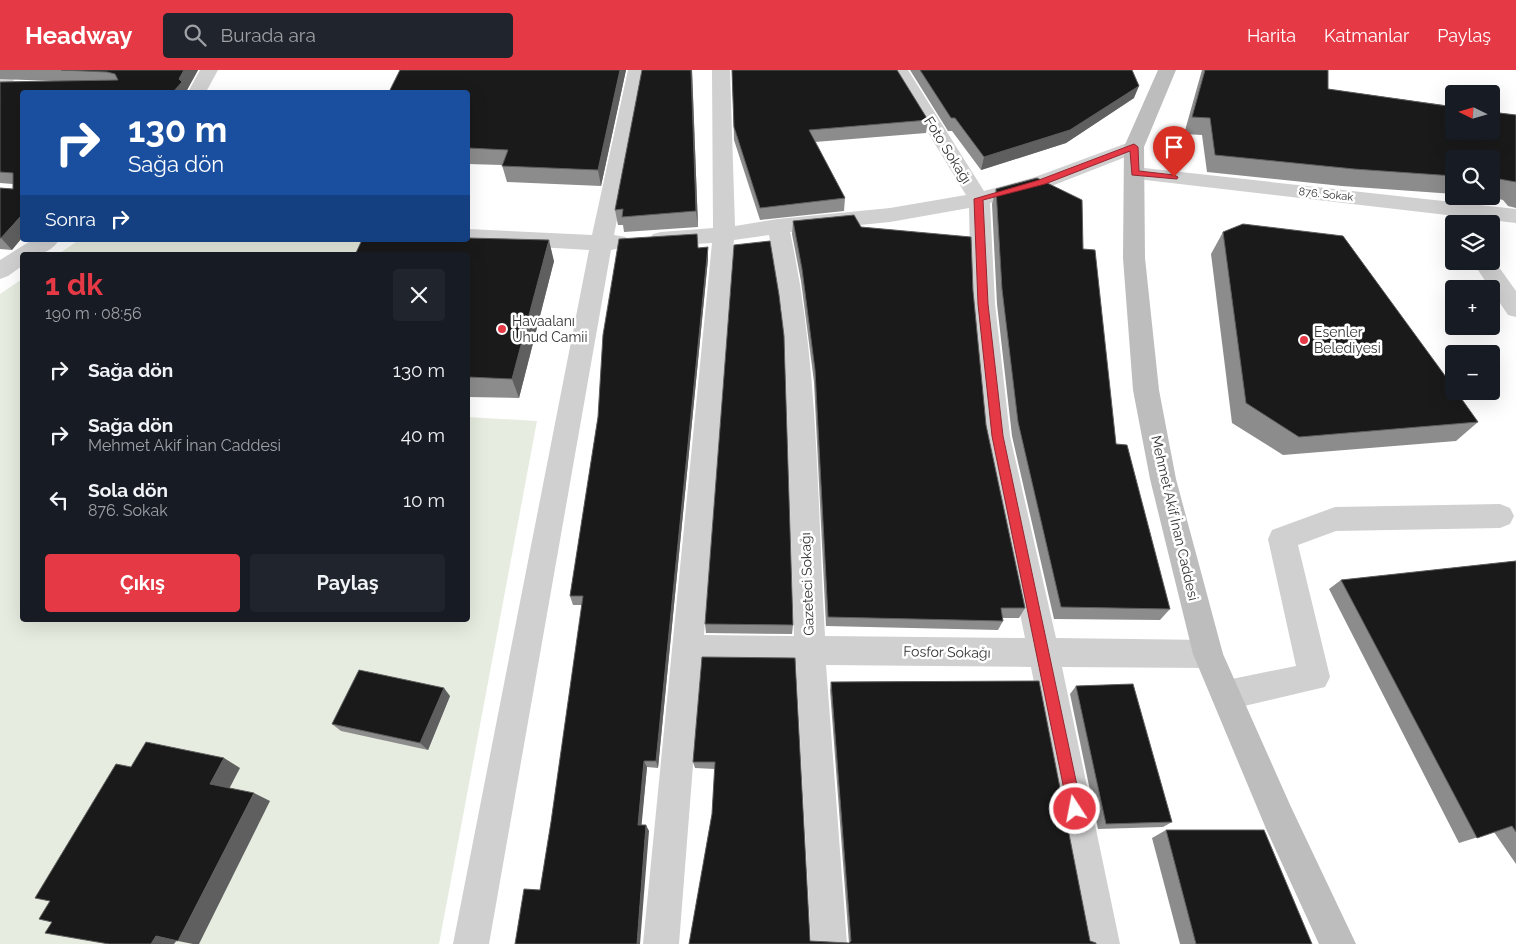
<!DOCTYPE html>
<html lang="tr">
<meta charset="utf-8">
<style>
:root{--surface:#171b24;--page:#20242c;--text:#f1f3f6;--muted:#9ea1a6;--accent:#e63946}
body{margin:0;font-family:Raleway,sans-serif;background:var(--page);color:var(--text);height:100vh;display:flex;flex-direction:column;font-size:19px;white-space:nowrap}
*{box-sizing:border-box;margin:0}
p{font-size:16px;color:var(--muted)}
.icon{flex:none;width:28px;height:28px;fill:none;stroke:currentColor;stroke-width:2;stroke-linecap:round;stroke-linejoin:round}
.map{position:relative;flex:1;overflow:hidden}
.drawer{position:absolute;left:20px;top:182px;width:450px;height:370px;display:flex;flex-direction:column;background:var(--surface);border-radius:5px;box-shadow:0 5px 20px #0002}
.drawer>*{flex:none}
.hud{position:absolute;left:20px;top:20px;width:450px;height:152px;border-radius:5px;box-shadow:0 5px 20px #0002;background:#1a4fa0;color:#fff;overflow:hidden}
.needle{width:32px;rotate:275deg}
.buttons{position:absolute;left:1445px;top:15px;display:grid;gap:10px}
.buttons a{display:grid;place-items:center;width:55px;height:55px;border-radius:5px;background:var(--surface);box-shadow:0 5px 20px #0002;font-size:25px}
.pin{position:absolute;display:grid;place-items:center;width:42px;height:42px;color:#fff;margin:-51px -21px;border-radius:50% 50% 50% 0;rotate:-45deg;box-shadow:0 0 5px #0007}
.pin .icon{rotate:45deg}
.me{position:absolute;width:55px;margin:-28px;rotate:349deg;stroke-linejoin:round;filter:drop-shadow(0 0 4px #0008)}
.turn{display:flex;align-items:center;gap:18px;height:105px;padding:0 25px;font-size:22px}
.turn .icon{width:65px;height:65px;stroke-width:2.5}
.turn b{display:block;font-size:35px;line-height:42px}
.then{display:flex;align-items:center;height:48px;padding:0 25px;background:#0003;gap:10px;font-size:19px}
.round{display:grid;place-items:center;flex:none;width:52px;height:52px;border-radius:5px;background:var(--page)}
.summary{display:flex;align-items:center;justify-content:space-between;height:85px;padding:0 25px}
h1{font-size:30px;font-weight:700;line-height:38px;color:var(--accent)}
.primary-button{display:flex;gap:10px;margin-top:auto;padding:10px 25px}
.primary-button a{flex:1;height:58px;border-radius:5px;background:var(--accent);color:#fff;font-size:20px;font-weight:700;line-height:58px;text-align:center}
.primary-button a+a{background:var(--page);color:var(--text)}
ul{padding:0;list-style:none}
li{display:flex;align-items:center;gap:15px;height:65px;padding:0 25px}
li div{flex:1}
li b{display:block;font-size:19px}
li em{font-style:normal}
header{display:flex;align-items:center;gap:30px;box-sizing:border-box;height:70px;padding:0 25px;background:var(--accent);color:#fff}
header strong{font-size:24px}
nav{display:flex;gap:28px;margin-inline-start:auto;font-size:18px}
.search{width:350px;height:45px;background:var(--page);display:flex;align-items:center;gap:12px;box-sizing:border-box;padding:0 18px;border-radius:5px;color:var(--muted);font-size:19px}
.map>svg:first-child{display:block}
.green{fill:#e6ecdf}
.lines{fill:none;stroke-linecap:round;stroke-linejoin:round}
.street{fill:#d0d0d0;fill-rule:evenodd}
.secondary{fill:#bdbdbd;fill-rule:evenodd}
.wall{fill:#8c8c8c}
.shaded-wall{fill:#5f5f5f}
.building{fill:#1a1a1a;stroke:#5f5f5f}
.route{fill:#e63946;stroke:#96252e}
.poi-dot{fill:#e63946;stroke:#fff;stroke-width:2}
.labels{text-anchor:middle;stroke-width:5;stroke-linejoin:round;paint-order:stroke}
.far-street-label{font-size:11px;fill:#333;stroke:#fff}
.street-label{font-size:14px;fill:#333;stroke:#fff}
.poi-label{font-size:14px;fill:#333;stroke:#fff;text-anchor:start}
</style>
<header>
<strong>Headway</strong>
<div class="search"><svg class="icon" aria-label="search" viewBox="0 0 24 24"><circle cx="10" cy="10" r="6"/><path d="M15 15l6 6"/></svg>Burada ara</div>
<nav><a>Harita</a><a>Katmanlar</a><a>Paylaş</a></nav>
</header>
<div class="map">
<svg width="1516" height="874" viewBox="0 0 1516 874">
<rect width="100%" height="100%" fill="#fff"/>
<g class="green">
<path d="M79,170H348L372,173L367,185H57Z"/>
<path d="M22,209V550H468V347L537,351L439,874H0V224Z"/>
</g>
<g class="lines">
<g class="street">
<path d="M4,0H24L7,17L0,19V3Z"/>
<path d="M200,0H218L206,22H188Z"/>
<path d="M628,0H646L614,165L626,167L629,172L626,177L611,180L489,874H453L589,180L468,173L460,170H468V159L592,165Z"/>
<path d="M712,0H730L735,156L778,149L890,138L966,125L890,0H908L984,121L1035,107L1127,73L1134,71L1141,73L1144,77L1141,81L1049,117L990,133L995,234L1010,366L1056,568L1208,570L1219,574L1223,584L1219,594L1208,598L1062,597L1120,874H1084L1031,597L826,595L847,874H811L796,594L701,593L679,874H643L712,173L661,176L653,174L650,169L653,164L661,162L713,158ZM969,138L971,234L984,366L1025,568L825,566C817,431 819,294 790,162L890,152ZM769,165L781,237L785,278L794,566L704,565L734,170Z"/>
<path d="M1135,97L1516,139V153L1128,108L1125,103L1128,98Z"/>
<path d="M32,170H59C50,184 37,185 22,185V196L8,206L0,209V190Z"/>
<path d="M1491,186L1516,221V247L1508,245L1472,191H1491Z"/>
<path d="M1500,434L1510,438L1514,446L1510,454L1500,458L1336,461L1298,475L1330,607L1325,617L1227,640L1216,636L1211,625L1216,614L1227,610L1296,596L1268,469L1272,460L1335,437Z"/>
</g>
<path class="secondary" d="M1158,0H1176L1144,77L1145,188L1159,320L1176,409L1223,584L1291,737L1356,874H1319L1267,761L1193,584L1150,409L1133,320L1123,188L1124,77Z"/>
</g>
<g class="wall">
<path d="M0,0H198L187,20L188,22H22L12,180L0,179V118L13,119V114L0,113V12L53,11L0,9Z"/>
<path d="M626,0L601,116L507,112L502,95L468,94V22Z"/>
<path d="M692,0L698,157L624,162L623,155H618L615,140Z"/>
<path d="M732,0L928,50L926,63L815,72L845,128L844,141L760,150L734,70Z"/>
<path d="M910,0H1132L1134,28L1066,73L981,100L952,61H948Z"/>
<path d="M1202,0H1328V19L1516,45V138L1508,136L1503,130L1486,126H1491V89H1454V124L1342,116L1207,102L1202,65L1184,64Z"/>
<path d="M996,119L1083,179L1116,374L1170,539L1160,550L1054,549L1012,366L997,234L992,134Z"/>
<path d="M793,151L861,157L973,221L986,355L1025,538L1019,548H1002L1003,551L998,560L826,556L814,312L801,211L792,164Z"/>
<path d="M1223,162L1478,352L1456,371L1283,385L1232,353L1211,184Z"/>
<path d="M698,178L708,189L658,698L647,697L641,755L649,761L540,820L551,752L582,535H573L570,526L598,347Z"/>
<path d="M468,185L554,191L519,328L468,327Z"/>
<path d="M1516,491V794L1494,762L1459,773L1329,519L1341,510Z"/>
<path d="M705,554L793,555L792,564L706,563Z"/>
<path d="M702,587L795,588L810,871L849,873L830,620L831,612L1039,611L1090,871L1096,873V874H689L712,744L715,699L695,698L693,692Z"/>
<path d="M1076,616L1172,752L1163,757L1098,759L1070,624Z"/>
<path d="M450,626L428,680L341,661L332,654Z"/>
<path d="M1166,760L1312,874H1180L1152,768Z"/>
</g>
<g class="shaded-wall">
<path d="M184,0H198L187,20L188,22H173Z"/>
<path d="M620,0H626L601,116L598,100Z"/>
<path d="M691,0H692L698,157L696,141Z"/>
<path d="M1139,16L1134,28L1066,73L981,100L984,87Z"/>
<path d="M22,145V168L12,180L1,168Z"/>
<path d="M549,170L554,191L519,328L512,309Z"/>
<path d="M708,177V189L658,698L656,691Z"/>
<path d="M444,618L450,626L428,680L420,673Z"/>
<path d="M224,688L240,698L227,723L210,714Z"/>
<path d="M644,691L647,697L641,761L638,755Z"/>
<path d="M254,723L270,731L199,874H193L178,871Z"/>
<path d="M646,755L649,761L640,874H637Z"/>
<path d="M156,866L177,870L174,874H151Z"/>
</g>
<g class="building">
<path d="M61,0H184L179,9L182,12L173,22H22V145L1,168H0V118L13,119V103L0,102V12L118,10L115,4L107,2Z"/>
<path d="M400,0H620L598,100L502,96L508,80L468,78V22H389Z"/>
<path d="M642,0H691L696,141L622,147L623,139L615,140Z"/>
<path d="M732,0H897L928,50L809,60L845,128L760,138L734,57Z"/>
<path d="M920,0H1132L1139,16L1070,60L984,87L955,48H951Z"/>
<path d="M1205,0H1328V19L1454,37V61H1491V42L1516,45V112L1499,109H1491V89H1454V106L1354,99L1215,85L1210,48L1192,47Z"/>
<path d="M1037,108L1082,130L1083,179L1095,180L1116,374L1127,375L1170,539L1061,537L1018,352L1002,219L996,119Z"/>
<path d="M854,145L861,157L971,167L973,221L986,355L1025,538H1001L1003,551L828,547L815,300L802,199L793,151Z"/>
<path d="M1243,154L1343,166L1454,318V321H1456L1478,352L1299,367L1246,333L1223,162Z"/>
<path d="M697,164L698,178L708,177L656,691H644L638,755H646L637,874H515L524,819L540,820L551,752L583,526H570L598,347L603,265L619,169Z"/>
<path d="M468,168L549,170L512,309L468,307V185H355L362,170H468Z"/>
<path d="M770,171L779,225L784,266L793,555L705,554L734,175Z"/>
<path d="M1516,491V762L1512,756L1477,768L1341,510Z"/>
<path d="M702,587L795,588L810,871L849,873L851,871L831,612L1039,611L1090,871L1096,873V874H689L712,744L715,692H693Z"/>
<path d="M359,600L444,618L420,673L332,654Z"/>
<path d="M1133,614L1172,752L1106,754L1076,616Z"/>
<path d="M146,672L224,688L210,714L254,723L178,871L156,866L151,874H109L45,863L52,852L39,849L50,831L35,828L116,694L131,697Z"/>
<path d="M1166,760H1264L1312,874H1196Z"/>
</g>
<path class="route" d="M1134,74L1138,77L1139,101L1174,105L1178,107L1177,109L1132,105L1130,81L1045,114L983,130L988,234L1003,366L1082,739L1080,744L1075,746L1070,744L1068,739L992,366L978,234L974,129L1039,110Z"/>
<g class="poi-dot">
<circle cx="502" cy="259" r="5"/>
<circle cx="1304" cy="270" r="5"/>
</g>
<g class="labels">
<g class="far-street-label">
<text transform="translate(1326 124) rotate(6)" y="4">876. Sokak</text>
</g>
<g class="street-label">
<text transform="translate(948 80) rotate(58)" y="5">Foto Sokağı</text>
<text transform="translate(1175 448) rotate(77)" y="5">Mehmet Akif İnan Caddesi</text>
<text transform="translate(807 514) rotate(-92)" y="5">Gazeteci Sokağı</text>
<text transform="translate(947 582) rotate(1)" y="5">Fosfor Sokağı</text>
</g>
<g class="poi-label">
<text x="512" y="256">Havaalanı<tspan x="512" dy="16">Uhud Camii</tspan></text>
<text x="1314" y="267">Esenler<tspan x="1314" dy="16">Belediyesi</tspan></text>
</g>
</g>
</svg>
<div class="buttons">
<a><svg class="needle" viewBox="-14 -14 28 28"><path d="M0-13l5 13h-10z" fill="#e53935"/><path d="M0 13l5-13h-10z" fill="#9ea1a6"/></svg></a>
<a><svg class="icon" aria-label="search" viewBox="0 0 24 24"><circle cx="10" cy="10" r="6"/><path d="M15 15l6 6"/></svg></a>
<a><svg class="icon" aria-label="layers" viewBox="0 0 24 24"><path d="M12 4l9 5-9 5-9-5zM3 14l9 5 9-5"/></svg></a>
<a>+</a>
<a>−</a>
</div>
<div class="pin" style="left:1174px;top:107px;background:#d93025"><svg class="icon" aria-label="arrive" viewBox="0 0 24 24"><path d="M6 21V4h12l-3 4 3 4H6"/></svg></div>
<svg class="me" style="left:1075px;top:739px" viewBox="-20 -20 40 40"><circle r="17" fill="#e63946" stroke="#fff" stroke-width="3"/><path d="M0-11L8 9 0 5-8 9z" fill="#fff"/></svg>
<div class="hud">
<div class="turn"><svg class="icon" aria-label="right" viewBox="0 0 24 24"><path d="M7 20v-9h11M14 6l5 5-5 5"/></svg><div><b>130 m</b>Sağa dön</div></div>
<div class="then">Sonra<svg class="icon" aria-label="right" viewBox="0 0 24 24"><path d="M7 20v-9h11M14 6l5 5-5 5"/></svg></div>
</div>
<section class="drawer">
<div class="summary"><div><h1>1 dk</h1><p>190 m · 08:56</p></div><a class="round"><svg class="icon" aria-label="close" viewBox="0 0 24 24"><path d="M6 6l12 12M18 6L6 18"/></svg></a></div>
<ul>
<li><svg class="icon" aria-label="right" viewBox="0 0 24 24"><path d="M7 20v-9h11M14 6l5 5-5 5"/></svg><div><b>Sağa dön</b></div><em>130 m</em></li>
<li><svg class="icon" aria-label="right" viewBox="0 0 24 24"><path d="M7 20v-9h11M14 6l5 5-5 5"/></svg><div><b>Sağa dön</b><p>Mehmet Akif İnan Caddesi</p></div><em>40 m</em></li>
<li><svg class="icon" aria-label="left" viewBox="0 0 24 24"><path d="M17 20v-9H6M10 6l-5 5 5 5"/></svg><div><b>Sola dön</b><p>876. Sokak</p></div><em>10 m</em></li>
</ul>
<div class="primary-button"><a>Çıkış</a><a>Paylaş</a></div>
</section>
</div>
